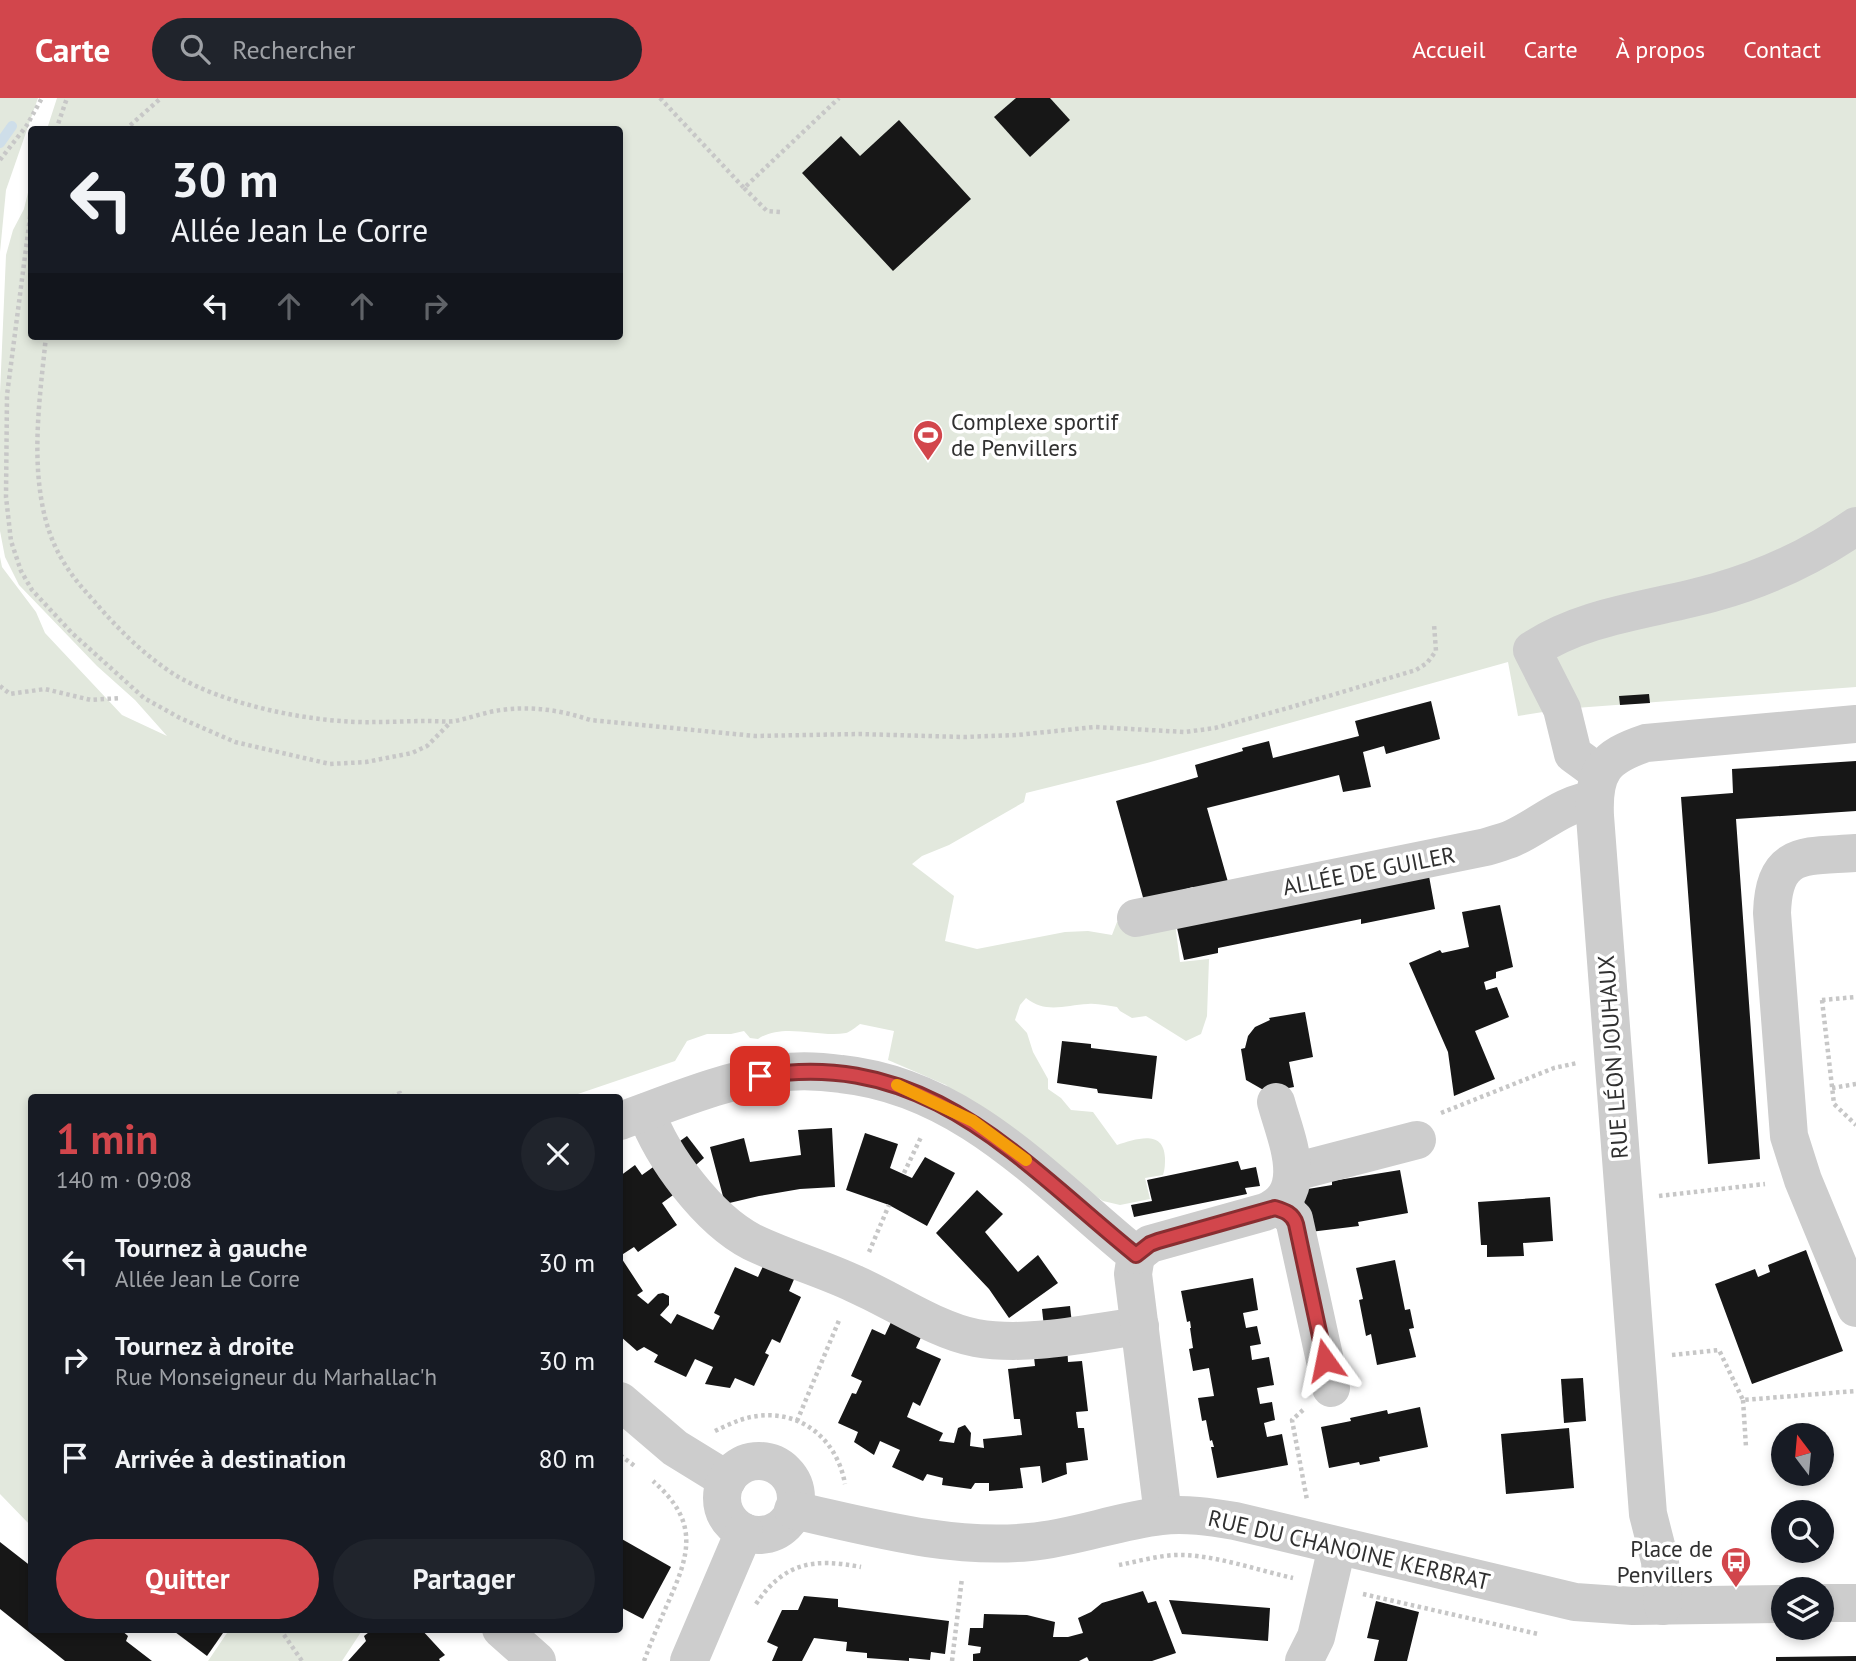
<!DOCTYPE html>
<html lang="fr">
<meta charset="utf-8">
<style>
:root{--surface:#171b24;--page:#20242c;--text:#f1f3f6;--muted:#9ea1a6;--accent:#d2464c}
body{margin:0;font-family:"PT Sans",sans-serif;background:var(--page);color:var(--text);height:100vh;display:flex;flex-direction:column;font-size:26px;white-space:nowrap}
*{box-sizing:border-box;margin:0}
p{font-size:23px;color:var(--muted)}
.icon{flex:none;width:38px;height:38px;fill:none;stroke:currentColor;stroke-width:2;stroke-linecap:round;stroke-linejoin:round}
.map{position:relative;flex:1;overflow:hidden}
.sheet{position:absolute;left:28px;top:996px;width:595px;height:539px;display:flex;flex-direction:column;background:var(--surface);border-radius:7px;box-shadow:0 4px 10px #0003}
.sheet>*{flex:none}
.guide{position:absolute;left:28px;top:28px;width:595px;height:214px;border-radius:7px;box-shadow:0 4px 10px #0003;background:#171b24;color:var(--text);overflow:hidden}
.needle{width:46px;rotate:344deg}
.fabs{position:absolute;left:1771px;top:1325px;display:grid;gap:14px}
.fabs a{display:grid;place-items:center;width:63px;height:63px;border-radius:50%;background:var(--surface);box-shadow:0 4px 10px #0003;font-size:35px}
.pin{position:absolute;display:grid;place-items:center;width:60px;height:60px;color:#fff;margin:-30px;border-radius:14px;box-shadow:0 4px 10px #0006}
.me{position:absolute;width:77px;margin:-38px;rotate:348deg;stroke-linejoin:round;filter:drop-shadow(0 0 5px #0008)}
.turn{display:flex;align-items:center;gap:24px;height:147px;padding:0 28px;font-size:32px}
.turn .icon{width:91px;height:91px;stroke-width:2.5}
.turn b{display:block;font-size:49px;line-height:60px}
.lanes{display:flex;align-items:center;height:66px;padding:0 28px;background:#0003;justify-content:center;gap:35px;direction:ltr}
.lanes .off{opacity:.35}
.round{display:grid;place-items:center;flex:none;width:74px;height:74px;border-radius:37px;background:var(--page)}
.headline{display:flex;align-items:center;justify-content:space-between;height:119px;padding:0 28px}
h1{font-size:42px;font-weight:600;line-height:52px;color:var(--accent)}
.cta{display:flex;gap:14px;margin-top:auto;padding:14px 28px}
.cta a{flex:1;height:80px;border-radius:42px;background:var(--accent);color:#fff;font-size:28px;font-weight:600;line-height:80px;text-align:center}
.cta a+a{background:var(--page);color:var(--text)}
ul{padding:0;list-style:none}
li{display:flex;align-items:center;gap:21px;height:98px;padding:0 28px}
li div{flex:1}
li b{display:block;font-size:26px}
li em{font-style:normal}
header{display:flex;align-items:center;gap:42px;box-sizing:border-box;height:98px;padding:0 35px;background:var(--accent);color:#fff}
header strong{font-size:33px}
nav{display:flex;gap:38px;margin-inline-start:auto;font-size:24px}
.search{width:490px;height:63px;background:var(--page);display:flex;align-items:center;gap:18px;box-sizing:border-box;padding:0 24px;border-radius:38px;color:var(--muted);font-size:26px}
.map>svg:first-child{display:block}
.green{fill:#e2e8dd}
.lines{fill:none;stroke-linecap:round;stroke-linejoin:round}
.stream{stroke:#cedee9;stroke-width:10}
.building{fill:#171717}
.path{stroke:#c7c7c7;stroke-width:4.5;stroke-dasharray:3.5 3.5;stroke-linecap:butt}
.minor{stroke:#cdcdcd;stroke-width:38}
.route-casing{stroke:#882e31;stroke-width:18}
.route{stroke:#d2464c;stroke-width:12}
.slow{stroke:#f59e0b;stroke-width:12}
.labels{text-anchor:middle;stroke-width:7;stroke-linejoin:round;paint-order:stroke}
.poi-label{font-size:23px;fill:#303030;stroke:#fff;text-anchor:start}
.street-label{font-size:23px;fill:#303030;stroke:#fff}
</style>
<header>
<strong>Carte</strong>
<div class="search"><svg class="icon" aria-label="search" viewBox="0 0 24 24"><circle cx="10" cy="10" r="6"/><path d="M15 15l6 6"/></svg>Rechercher</div>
<nav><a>Accueil</a><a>Carte</a><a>À propos</a><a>Contact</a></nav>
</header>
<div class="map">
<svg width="1856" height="1563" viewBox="0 0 1856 1563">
<rect width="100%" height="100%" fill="#fff"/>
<g class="green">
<path d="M0,0H38L6,92L0,154Z"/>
<path d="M57,0H1856V589L1562,611L1518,618L1508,564L1147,665L1026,695L1024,704L949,747L922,758L912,766L954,798L945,843L977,851L1065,834L1088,833L1112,837L1117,824L1133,827L1175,825L1180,864L1209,861L1207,918L1201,936L1186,943L1146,918L1132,920L1120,913L1117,909C1108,908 1097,905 1088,906C1065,907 1046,916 1026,900L1020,907L1015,922L1027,935L1033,954L1048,981V991L1061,1000L1071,1012L1093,1014L1117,1047C1136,1041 1164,1031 1165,1060C1165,1066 1165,1071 1163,1077L1145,1080L1150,1101L1120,1107L1103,1103L964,1007L946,987L888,962L894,933L860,926C856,929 850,934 846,935C819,940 783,924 758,941L750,940L744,933L731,936H707L687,943L675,963L569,999H32L31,1428L0,1396V459L2,469L36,514L45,535L122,617L167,638L135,602L97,568L19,487L5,459L0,433V295L6,157L13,132L24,111L31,82L32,238H620V32L47,31Z"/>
<path d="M223,1531H363L342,1563H208L227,1535Z"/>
</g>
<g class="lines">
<path class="stream" d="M0,45L12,28"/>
</g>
<g class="building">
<path d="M1016,0H1050L1070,22L1030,59L994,19Z"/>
<path d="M899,22L971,101L893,173L802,75L841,38L860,58Z"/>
<path d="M1649,596L1650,605L1620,607L1619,598Z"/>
<path d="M1431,603L1440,641L1386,656L1384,648L1363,654L1371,689L1343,694L1339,677L1207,710L1230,791L1195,800L1193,789L1144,803L1116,703L1198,679L1195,667L1243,653L1242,650L1269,643L1273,660L1359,638L1355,623Z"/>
<path d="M1856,663V713L1736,721L1760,1061L1708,1066L1681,699L1733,695L1732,671Z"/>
<path d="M1429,778L1435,811L1361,826V821L1287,836L1218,850V855L1184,862L1177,830Z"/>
<path d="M1500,807L1513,869L1496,874V880L1484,884L1486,892L1497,889L1509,919L1475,933L1495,981L1454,998L1448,954L1409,865L1440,852L1442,855L1469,849L1462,814Z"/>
<path d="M1305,914L1313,959L1289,964L1294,989L1267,994L1246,982L1241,951L1245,950L1248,938L1255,929L1270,922L1269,920Z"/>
<path d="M1062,943L1091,946V950L1157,958L1152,1001L1098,995L1097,991L1057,985Z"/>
<path d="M832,1030L835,1089L800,1091L759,1098L725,1106L710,1049L744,1040L750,1064L801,1057L798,1032Z"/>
<path d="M865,1035L898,1046L890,1070L912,1080L925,1059L955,1075L927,1128L889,1107L846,1092Z"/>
<path d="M687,1038L704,1060L690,1072L673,1048Z"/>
<path d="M1238,1063L1241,1072L1256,1069L1260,1088L1245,1090L1247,1096L1134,1119L1131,1107L1152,1103L1147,1082Z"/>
<path d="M635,1067L642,1077L656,1067L676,1095L662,1105L677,1127L638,1154L634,1149L620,1158V1078Z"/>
<path d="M1400,1072L1408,1115L1358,1124L1359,1128L1310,1134L1302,1092L1332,1087V1083Z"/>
<path d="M977,1092L1003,1116L985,1134L1018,1174L1038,1157L1058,1185L1009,1220L989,1191L936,1135Z"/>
<path d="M1550,1099L1553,1143L1523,1145L1524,1158L1487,1159V1147H1481L1478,1104Z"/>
<path d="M1806,1152L1843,1253L1752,1286L1715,1186L1755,1171L1758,1179L1770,1174L1768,1167Z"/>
<path d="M620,1158L643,1193L637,1197L648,1206L658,1196L663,1195L669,1198V1207L660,1217L671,1226L677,1216L713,1232L720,1218L714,1215L735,1169L758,1179L765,1164L795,1179L789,1193L801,1199L780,1245L772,1241L765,1255L769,1257L754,1288L735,1280L730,1290L705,1286L713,1269L695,1261L686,1279L654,1264L658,1257L644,1249L637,1253L620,1238Z"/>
<path d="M1395,1162L1405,1212L1410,1211L1414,1230L1409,1231L1416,1259L1377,1267L1371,1236L1366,1238L1359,1202L1363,1201L1356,1170Z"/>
<path d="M1253,1180L1258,1212L1243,1215L1246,1230L1257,1228L1261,1246L1250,1248L1252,1262L1269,1259L1274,1287L1257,1290L1260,1306L1272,1304L1275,1322L1264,1325L1267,1339L1282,1336L1288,1367L1217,1380L1211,1349H1214L1212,1342L1210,1343L1206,1322L1202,1323L1198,1300L1214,1298L1209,1270L1193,1273L1189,1251L1193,1250L1190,1230H1191L1190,1223L1187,1224L1181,1193Z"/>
<path d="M1070,1208L1072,1226L1044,1229L1042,1211Z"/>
<path d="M892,1222L923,1235L916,1250L941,1261L920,1308L913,1304L907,1319L943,1335L939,1343L954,1345L958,1330L965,1327L971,1335L970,1348L984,1350L983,1341L1022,1337L1020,1321H1014L1008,1271L1035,1268L1033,1250L1067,1246L1068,1264L1082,1263L1088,1313L1076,1314L1078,1330H1084L1088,1362L1066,1365L1067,1376L1042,1385L1040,1368L1020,1370L1023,1390L989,1393V1385H975L971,1391L942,1387L943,1380L927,1376L923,1383L892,1369L900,1352L880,1343L874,1357L854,1344L858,1334L838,1325L852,1295L856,1296L862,1283L851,1278L872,1231L885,1237Z"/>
<path d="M1583,1280L1586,1323L1564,1325L1561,1281Z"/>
<path d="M1420,1309L1428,1349L1379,1359L1380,1363L1360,1367L1359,1364L1329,1370L1321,1329L1351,1323L1350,1320L1387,1312L1388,1316Z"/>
<path d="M1569,1330L1574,1390L1506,1396L1501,1336Z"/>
<path d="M620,1440L671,1469L643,1521L620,1509Z"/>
<path d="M0,1444L32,1469V1531H120L128,1538L126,1543L152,1563H65L0,1511Z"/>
<path d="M1143,1493L1148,1505L1156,1503L1176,1555L1152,1563H1089L1087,1559L1079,1563H973V1556L980,1555L981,1549L968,1547L970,1530H983L984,1516L1027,1517L1055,1524L1053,1539H1068L1083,1535L1078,1520L1091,1514L1102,1505Z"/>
<path d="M804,1498L838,1501V1509L949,1523L945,1556L931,1554L930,1562L909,1560V1563L867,1560V1555L846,1553L847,1544L814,1540L802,1563H772L778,1549L767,1544L782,1512H798Z"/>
<path d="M1169,1502L1270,1510L1268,1543L1182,1536Z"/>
<path d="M1376,1503L1419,1514L1407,1563H1374L1379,1542L1367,1540Z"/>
<path d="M171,1531H217L223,1535L207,1558Z"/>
<path d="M373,1531H421L445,1557L439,1561L440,1563H348L366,1543L364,1538Z"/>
<path d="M1856,1558V1563H1776V1559Z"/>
</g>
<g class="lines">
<g class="path">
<path d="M660,0L744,90L839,0"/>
<path d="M56,32L67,0"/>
<path d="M125,32L161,0"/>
<path d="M0,62L27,27L42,0"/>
<path d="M744,90L767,113L780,114"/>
<path d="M32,104L7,297L6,399L11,443L21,473L32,492L72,535L144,600L180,620L235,644L330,666L366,664L412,655L427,648L451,624"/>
<path d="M46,238C40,298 30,364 46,423C55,456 71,478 94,503C117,530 142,555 172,575C222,607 316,626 376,624C393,624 411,623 428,623C437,623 446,624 455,623C470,620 486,614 501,612C532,608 561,612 590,622L755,638L859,636L964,639L1017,637L1095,629L1185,634L1215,630L1288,610L1416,572L1427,565L1436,553L1434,526"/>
<path d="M0,588L10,596L45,591L91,602L120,600"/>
<path d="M1822,902L1834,1006L1856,1027"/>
<path d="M1822,902L1856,899"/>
<path d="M1832,990L1856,986"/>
<path d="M391,999L400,995L402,999"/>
<path d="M1441,1015L1554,970L1577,965"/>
<path d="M904,1075L922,1037"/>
<path d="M1659,1098L1765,1086"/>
<path d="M869,1154L889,1107"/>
<path d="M1672,1257L1719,1252L1743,1302L1856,1293"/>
<path d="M1743,1302L1746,1349"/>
<path d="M1303,1312L1292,1322L1307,1402"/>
<path d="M797,1323L840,1220"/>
<path d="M715,1333C723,1329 732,1325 740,1322C791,1305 836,1335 845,1386"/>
<path d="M620,1357L636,1369"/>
<path d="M1119,1467C1140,1463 1163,1456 1185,1457C1221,1459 1257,1472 1293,1480"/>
<path d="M1363,1496L1538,1536"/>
<path d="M756,1506C784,1464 814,1460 861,1469"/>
<path d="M280,1531L302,1563"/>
<path d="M644,1563C651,1544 659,1525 667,1507C690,1456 700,1424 653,1383"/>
<path d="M952,1563L962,1480"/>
</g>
<g class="minor">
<path d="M1599,675L1573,656L1562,611L1532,552C1587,516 1653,512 1716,494C1766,480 1813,458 1856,428"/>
<path d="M1856,755C1805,759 1774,751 1772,815L1789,1038L1803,1082L1856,1210"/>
<path d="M1136,820L1486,749C1495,746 1504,744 1513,740C1540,728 1563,705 1594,702"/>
<path d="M646,1014C662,1059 708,1121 752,1144C785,1160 821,1170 855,1186C892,1202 937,1233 976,1240C1029,1249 1087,1235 1140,1228"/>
<path d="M620,1023C671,1005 723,982 778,975C799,972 820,973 841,976C965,989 1046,1084 1136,1157L1133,1176L1163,1417"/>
<path d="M1294,1074L1417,1042"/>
<path d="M1275,1110L1285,1113L1294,1121L1331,1290"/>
<path d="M1136,1157L1150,1146L1265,1114C1312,1095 1286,1041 1276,1004"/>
<path d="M620,1303L675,1350L727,1382"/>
<circle cx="759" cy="1400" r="37"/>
<path d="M793,1412C870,1429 951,1452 1030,1444C1075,1440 1117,1423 1161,1418C1185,1415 1211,1419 1235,1423L1575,1504L1633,1508L1783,1506"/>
<path d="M1822,1505H1856"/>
<path d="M1663,1508L1660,1463L1648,1416L1595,718C1593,673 1604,659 1646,645L1856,626"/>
<path d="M501,1531L537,1563"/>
<path d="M689,1563L744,1434"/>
<path d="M1304,1563L1316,1539L1337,1449"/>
</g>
</g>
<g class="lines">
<g class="route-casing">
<path id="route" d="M760,978C927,950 1020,1063 1136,1157L1150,1146L1158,1143L1275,1110C1285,1113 1293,1116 1296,1126L1325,1262"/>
</g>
<use href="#route" class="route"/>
<path class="slow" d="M897,987L973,1023L1026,1062"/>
</g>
<defs>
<g id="stadium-pin" transform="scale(1.575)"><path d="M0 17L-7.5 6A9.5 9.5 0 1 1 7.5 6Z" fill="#d2464c" stroke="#fff"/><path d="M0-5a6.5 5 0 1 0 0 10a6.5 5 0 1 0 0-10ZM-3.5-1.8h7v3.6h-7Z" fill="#fff"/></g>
<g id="bus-pin" transform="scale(1.575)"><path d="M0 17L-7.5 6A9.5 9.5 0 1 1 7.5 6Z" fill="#d2464c" stroke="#fff"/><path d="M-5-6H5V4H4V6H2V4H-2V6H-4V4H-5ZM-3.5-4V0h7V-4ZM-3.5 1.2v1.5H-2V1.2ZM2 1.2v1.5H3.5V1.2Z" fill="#fff"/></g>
</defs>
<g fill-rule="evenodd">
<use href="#stadium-pin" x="928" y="337"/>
<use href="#bus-pin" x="1736" y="1464"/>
</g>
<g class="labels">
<g class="poi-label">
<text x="951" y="332">Complexe sportif<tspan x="951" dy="26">de Penvillers</tspan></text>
<text x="1713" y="1459" text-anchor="end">Place de<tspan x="1713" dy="26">Penvillers</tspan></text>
</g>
<g class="street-label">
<text transform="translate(1369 773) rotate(-11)" y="8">ALLÉE DE GUILER</text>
<text transform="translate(1613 959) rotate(-94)" y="8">RUE LÉON JOUHAUX</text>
<text transform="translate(1349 1452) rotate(13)" y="8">RUE DU CHANOINE KERBRAT</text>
</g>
</g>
</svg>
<div class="fabs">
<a><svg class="needle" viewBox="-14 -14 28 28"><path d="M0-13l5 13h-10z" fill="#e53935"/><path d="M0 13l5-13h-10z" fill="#9ea1a6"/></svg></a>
<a><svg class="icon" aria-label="search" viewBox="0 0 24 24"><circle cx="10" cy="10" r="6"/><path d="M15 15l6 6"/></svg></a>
<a><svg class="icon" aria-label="layers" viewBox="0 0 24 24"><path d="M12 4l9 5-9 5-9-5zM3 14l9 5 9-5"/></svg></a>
</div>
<div class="pin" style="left:760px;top:978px;background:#d93025"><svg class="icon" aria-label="arrive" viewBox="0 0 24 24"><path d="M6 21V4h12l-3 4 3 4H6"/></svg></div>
<svg class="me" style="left:1325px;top:1262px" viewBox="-20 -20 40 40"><path d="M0-17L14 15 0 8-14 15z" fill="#d2464c" stroke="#fff" stroke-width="4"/></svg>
<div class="guide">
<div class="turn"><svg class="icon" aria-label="left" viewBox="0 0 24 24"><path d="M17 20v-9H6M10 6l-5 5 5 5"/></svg><div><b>30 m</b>Allée Jean Le Corre</div></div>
<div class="lanes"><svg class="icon" aria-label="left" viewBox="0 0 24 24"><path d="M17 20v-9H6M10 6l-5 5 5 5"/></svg><svg class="icon off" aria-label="ahead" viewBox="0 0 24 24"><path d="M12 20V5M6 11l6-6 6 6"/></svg><svg class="icon off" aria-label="ahead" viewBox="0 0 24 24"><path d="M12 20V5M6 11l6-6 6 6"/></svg><svg class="icon off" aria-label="right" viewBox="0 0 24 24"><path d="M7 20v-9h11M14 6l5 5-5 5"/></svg></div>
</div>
<section class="sheet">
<div class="headline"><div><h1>1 min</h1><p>140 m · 09:08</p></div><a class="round"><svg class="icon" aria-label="close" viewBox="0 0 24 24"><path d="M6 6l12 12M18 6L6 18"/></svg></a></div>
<ul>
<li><svg class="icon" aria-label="left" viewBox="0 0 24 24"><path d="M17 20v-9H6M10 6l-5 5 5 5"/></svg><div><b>Tournez à gauche</b><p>Allée Jean Le Corre</p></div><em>30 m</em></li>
<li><svg class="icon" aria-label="right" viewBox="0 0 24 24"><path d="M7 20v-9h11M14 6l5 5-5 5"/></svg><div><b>Tournez à droite</b><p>Rue Monseigneur du Marhallac'h</p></div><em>30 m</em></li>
<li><svg class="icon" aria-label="arrive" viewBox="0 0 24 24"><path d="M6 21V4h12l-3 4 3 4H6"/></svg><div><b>Arrivée à destination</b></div><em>80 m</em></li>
</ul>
<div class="cta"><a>Quitter</a><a>Partager</a></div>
</section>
</div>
